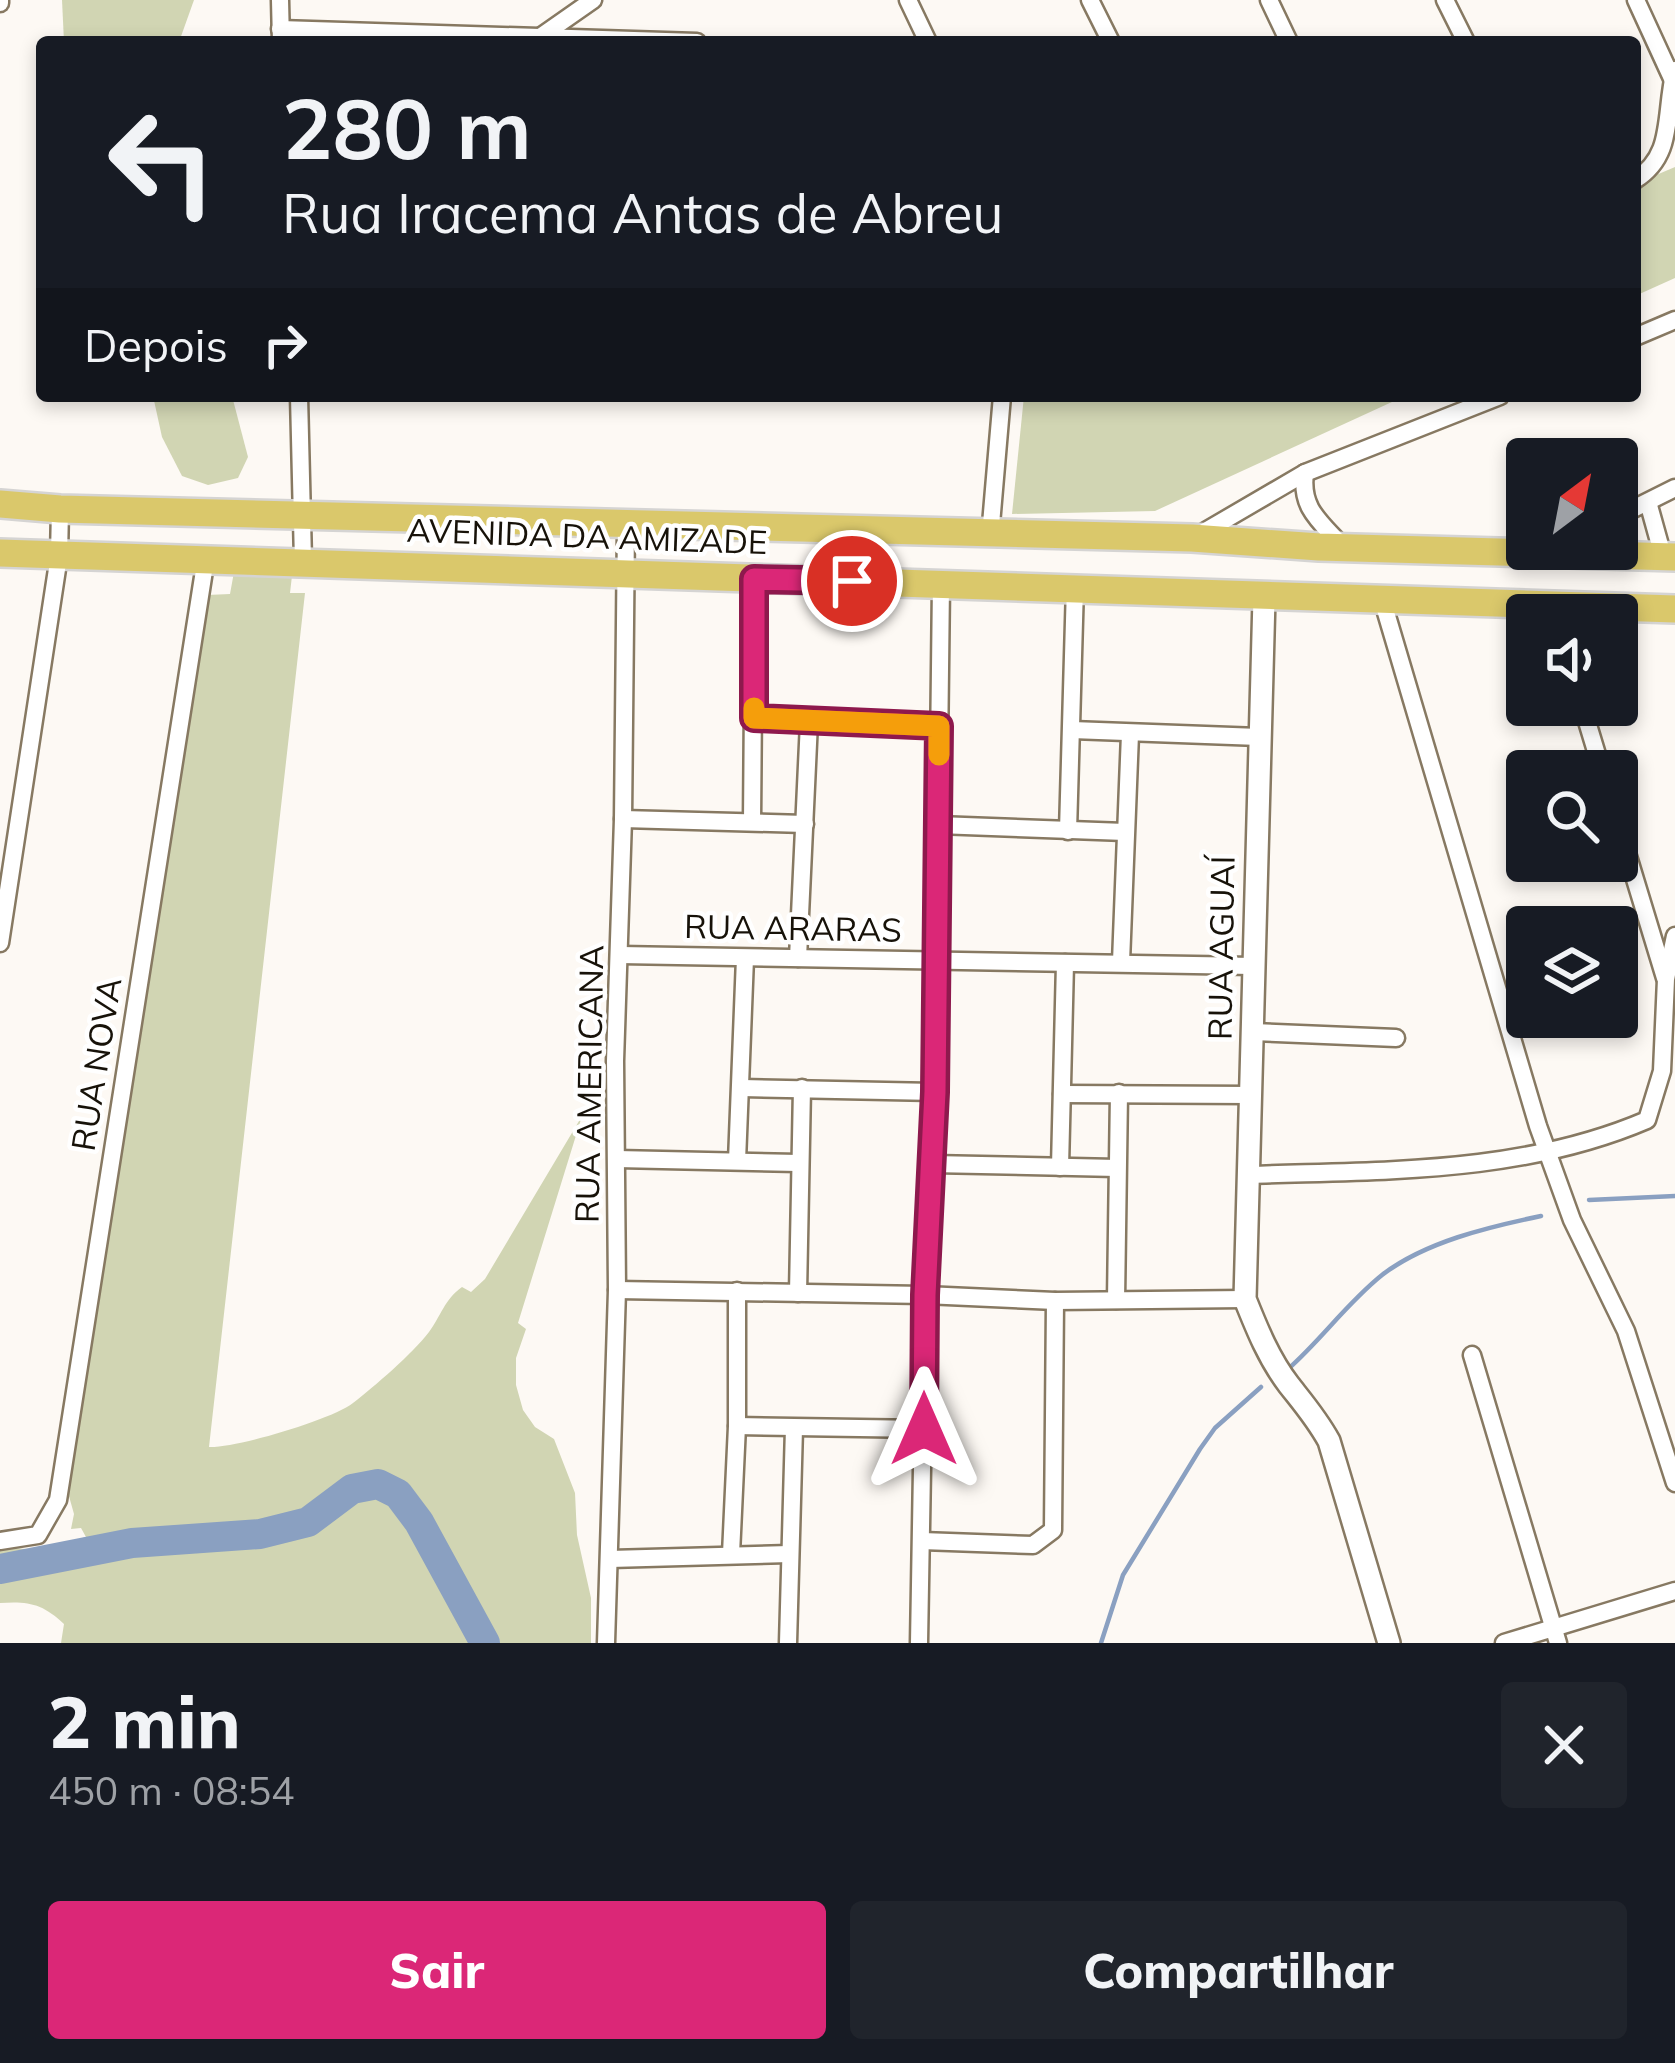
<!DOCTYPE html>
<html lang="pt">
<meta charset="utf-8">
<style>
:root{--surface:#171b24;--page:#20242c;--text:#f1f3f6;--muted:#9ea1a6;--accent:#db2777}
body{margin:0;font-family:Mulish,sans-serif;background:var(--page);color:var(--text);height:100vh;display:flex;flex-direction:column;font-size:45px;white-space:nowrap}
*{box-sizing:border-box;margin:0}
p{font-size:39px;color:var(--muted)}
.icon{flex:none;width:66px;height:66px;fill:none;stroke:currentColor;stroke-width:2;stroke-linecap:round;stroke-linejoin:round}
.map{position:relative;height:1643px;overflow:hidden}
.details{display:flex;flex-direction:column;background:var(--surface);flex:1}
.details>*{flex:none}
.guide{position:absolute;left:36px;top:36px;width:1605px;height:366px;border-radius:12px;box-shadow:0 6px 18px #0003;background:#171b24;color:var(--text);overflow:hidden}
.needle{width:78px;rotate:32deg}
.fabs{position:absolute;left:1506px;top:438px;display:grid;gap:24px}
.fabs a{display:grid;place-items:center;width:132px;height:132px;border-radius:12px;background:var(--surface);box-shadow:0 6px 18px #0003;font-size:60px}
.pin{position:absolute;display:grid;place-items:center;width:102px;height:102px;color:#fff;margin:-51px;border:6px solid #fff;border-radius:50%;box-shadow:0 3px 12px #0007}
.me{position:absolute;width:132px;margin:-66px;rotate:0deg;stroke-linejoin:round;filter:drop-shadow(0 0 9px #0008)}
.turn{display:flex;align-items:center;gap:42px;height:252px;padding:0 48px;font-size:54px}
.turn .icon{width:156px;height:156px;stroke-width:2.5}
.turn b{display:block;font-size:84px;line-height:102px}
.then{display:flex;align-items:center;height:114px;padding:0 48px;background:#0003;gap:24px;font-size:45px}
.round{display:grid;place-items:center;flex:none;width:126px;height:126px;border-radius:12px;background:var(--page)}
.headline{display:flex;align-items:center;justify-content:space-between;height:204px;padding:0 48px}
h1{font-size:72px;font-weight:800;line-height:90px}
.button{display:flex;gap:24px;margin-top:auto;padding:24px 48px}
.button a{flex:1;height:138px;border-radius:12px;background:var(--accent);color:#fff;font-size:48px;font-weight:800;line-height:138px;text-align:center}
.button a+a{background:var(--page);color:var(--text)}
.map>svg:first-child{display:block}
.green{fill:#d1d5b3}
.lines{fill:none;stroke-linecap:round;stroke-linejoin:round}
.stream{stroke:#8aa0c1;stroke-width:4.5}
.river{stroke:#8aa0c1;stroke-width:30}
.minor-casing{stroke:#877962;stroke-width:21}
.tertiary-casing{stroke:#877962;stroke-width:26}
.primary-casing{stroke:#d5d4d3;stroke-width:32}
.minor{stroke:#fff;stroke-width:16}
.tertiary{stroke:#fff;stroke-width:21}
.primary{stroke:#dac86b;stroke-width:27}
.route-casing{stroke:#8e194d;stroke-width:30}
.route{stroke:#db2777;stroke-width:21}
.slow{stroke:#f59e0b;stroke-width:21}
.labels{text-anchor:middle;stroke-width:9;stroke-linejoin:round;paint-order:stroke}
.street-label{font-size:33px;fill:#171209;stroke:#fff}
</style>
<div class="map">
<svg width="1675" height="1643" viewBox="0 0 1675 1643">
<rect width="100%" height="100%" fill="#fdf9f4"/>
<g class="green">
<path d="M62,0H194L179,42H64Z"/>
<path d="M1675,167V278L1635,296V184Z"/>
<path d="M153,396H232L248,457L238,478L208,485L182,476L162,437Z"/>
<path d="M1024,396H1405L1155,511L1012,514Z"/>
<path d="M236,561L293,567L290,593H305L209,1447C236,1448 331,1420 353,1403C375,1386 412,1354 429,1332C441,1316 444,1300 462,1287L471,1292L485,1279L582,1116L518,1323L526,1329L516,1358V1385L523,1410L535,1427L554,1439L575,1493L577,1535L591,1598V1643H61L64,1624C43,1604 29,1601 0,1603V1547L39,1550L86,1537L81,1528L71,1529L74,1514L65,1482L207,595L230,594Z"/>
</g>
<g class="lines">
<g class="stream">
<path d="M1589,1200L1675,1196"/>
<path d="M1288,1369C1321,1340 1347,1303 1382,1275C1425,1242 1488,1227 1541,1216"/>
<path d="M1101,1643L1123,1575L1200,1449L1215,1428L1261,1387"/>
</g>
<path class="river" d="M0,1569L132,1543L260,1534L308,1522L352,1489L378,1484L398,1494L419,1522L485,1643"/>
<g class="minor-casing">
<g id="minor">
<path d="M280,0L281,42"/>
<path d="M908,0L928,42"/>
<path d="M1090,0L1111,42"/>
<path d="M1269,0L1289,42"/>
<path d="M1445,0L1466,42"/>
<path d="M1636,0L1675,85"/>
<path d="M0,3V0"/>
<path d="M280,29L697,42"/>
<path d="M540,37L593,0"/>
<path d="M1635,180C1675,155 1664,115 1675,70"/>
<path d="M1635,337L1675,320"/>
<path d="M299,396L303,561"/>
<path d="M1305,473C1300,509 1321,522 1343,547"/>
<path d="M1648,502L1663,556"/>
<path d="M1617,517L1675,488"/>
<path d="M990,536L1002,396"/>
<path d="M1197,536L1305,473L1500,396"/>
<path d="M1382,599L1538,1126L1572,1220L1626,1331L1675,1483"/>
<path d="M1582,705L1602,771"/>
<path d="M754,719L939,726"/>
<path d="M1072,730L1259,737"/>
<path d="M623,819L805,824"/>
<path d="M1617,820L1665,978"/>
<path d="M752,822L754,579"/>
<path d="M938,825L1125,832"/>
<path d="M1068,831L1075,586"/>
<path d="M0,943L59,556L60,509"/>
<path d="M620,955L1253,966"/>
<path d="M798,958L809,722"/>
<path d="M1121,962L1130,734"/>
<path d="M1253,1032L1396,1038"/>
<path d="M742,1088L935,1092"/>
<path d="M1062,1094L1251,1095"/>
<path d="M617,1159L798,1163"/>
<path d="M737,1161L745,958"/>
<path d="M932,1164L1117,1168"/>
<path d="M1060,1167L1065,963"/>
<path d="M1251,1175C1385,1170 1521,1174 1647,1120L1662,1071L1666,979L1675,936"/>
<path d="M617,1290L925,1295L1055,1301L1245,1299"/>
<path d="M798,1293L802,1088"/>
<path d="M1116,1300L1119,1093"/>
<path d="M1472,1355L1558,1643"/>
<path d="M737,1426L924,1429"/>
<path d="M0,1541L38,1535L58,1500L206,558"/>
<path d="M922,1541L1033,1545L1053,1530L1055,1301"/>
<path d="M731,1554L737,1426V1291"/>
<path d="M610,1559L789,1554"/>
<path d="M606,1643L617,1290L615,1061L623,819L626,525"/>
<path d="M788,1643L794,1428"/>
<path d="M919,1643L925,1295L935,1092L941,584"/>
<path d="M1504,1643L1675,1591"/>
</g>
</g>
<g class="tertiary-casing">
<path id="tertiary" d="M1264,598L1245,1299C1257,1329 1269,1359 1289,1385C1304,1404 1317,1419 1329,1441L1389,1643"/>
</g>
<g class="primary-casing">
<g id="primary">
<path d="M0,504L60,509L1192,538L1319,547L1675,557"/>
<path d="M0,553L1675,609"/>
</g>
</g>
<use href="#minor" class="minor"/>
<use href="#tertiary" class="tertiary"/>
<use href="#primary" class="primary"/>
</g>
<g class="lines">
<g class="route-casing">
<path id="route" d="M852,581L754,579V718L939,726L935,1092L925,1295L924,1429"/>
</g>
<use href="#route" class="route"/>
<path class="slow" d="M754,708V718L939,726V755"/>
</g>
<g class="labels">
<g class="street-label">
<text transform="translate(587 536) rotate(2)" y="12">AVENIDA DA AMIZADE</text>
<text transform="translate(793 928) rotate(1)" y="12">RUA ARARAS</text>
<text transform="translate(1221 948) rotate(-89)" y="12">RUA AGUAÍ</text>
<text transform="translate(96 1064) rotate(-81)" y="12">RUA NOVA</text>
<text transform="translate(589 1084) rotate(-89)" y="12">RUA AMERICANA</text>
</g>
</g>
</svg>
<div class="fabs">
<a><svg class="needle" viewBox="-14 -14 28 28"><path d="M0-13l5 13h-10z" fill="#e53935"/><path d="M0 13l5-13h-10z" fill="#9ea1a6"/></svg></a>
<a><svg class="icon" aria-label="sound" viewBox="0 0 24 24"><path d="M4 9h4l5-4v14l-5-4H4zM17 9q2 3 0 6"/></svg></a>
<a><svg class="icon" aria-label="search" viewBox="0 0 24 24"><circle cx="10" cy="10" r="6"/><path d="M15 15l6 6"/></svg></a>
<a><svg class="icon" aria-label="layers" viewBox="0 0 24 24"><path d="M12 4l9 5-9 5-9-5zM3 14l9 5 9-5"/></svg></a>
</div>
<div class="pin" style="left:852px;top:581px;background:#d93025"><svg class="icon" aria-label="arrive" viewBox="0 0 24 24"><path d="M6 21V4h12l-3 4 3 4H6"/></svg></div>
<svg class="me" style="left:924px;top:1429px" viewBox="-20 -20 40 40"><path d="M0-17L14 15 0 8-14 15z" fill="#db2777" stroke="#fff" stroke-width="4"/></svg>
<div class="guide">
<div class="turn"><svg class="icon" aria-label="left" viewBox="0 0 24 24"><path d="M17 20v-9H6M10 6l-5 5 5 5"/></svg><div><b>280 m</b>Rua Iracema Antas de Abreu</div></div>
<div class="then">Depois<svg class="icon" aria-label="right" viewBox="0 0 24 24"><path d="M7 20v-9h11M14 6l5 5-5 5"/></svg></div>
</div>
</div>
<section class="details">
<div class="headline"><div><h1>2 min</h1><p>450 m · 08:54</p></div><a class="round"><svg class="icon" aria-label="close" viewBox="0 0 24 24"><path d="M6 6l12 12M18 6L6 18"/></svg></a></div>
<div class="button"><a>Sair</a><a>Compartilhar</a></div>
</section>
